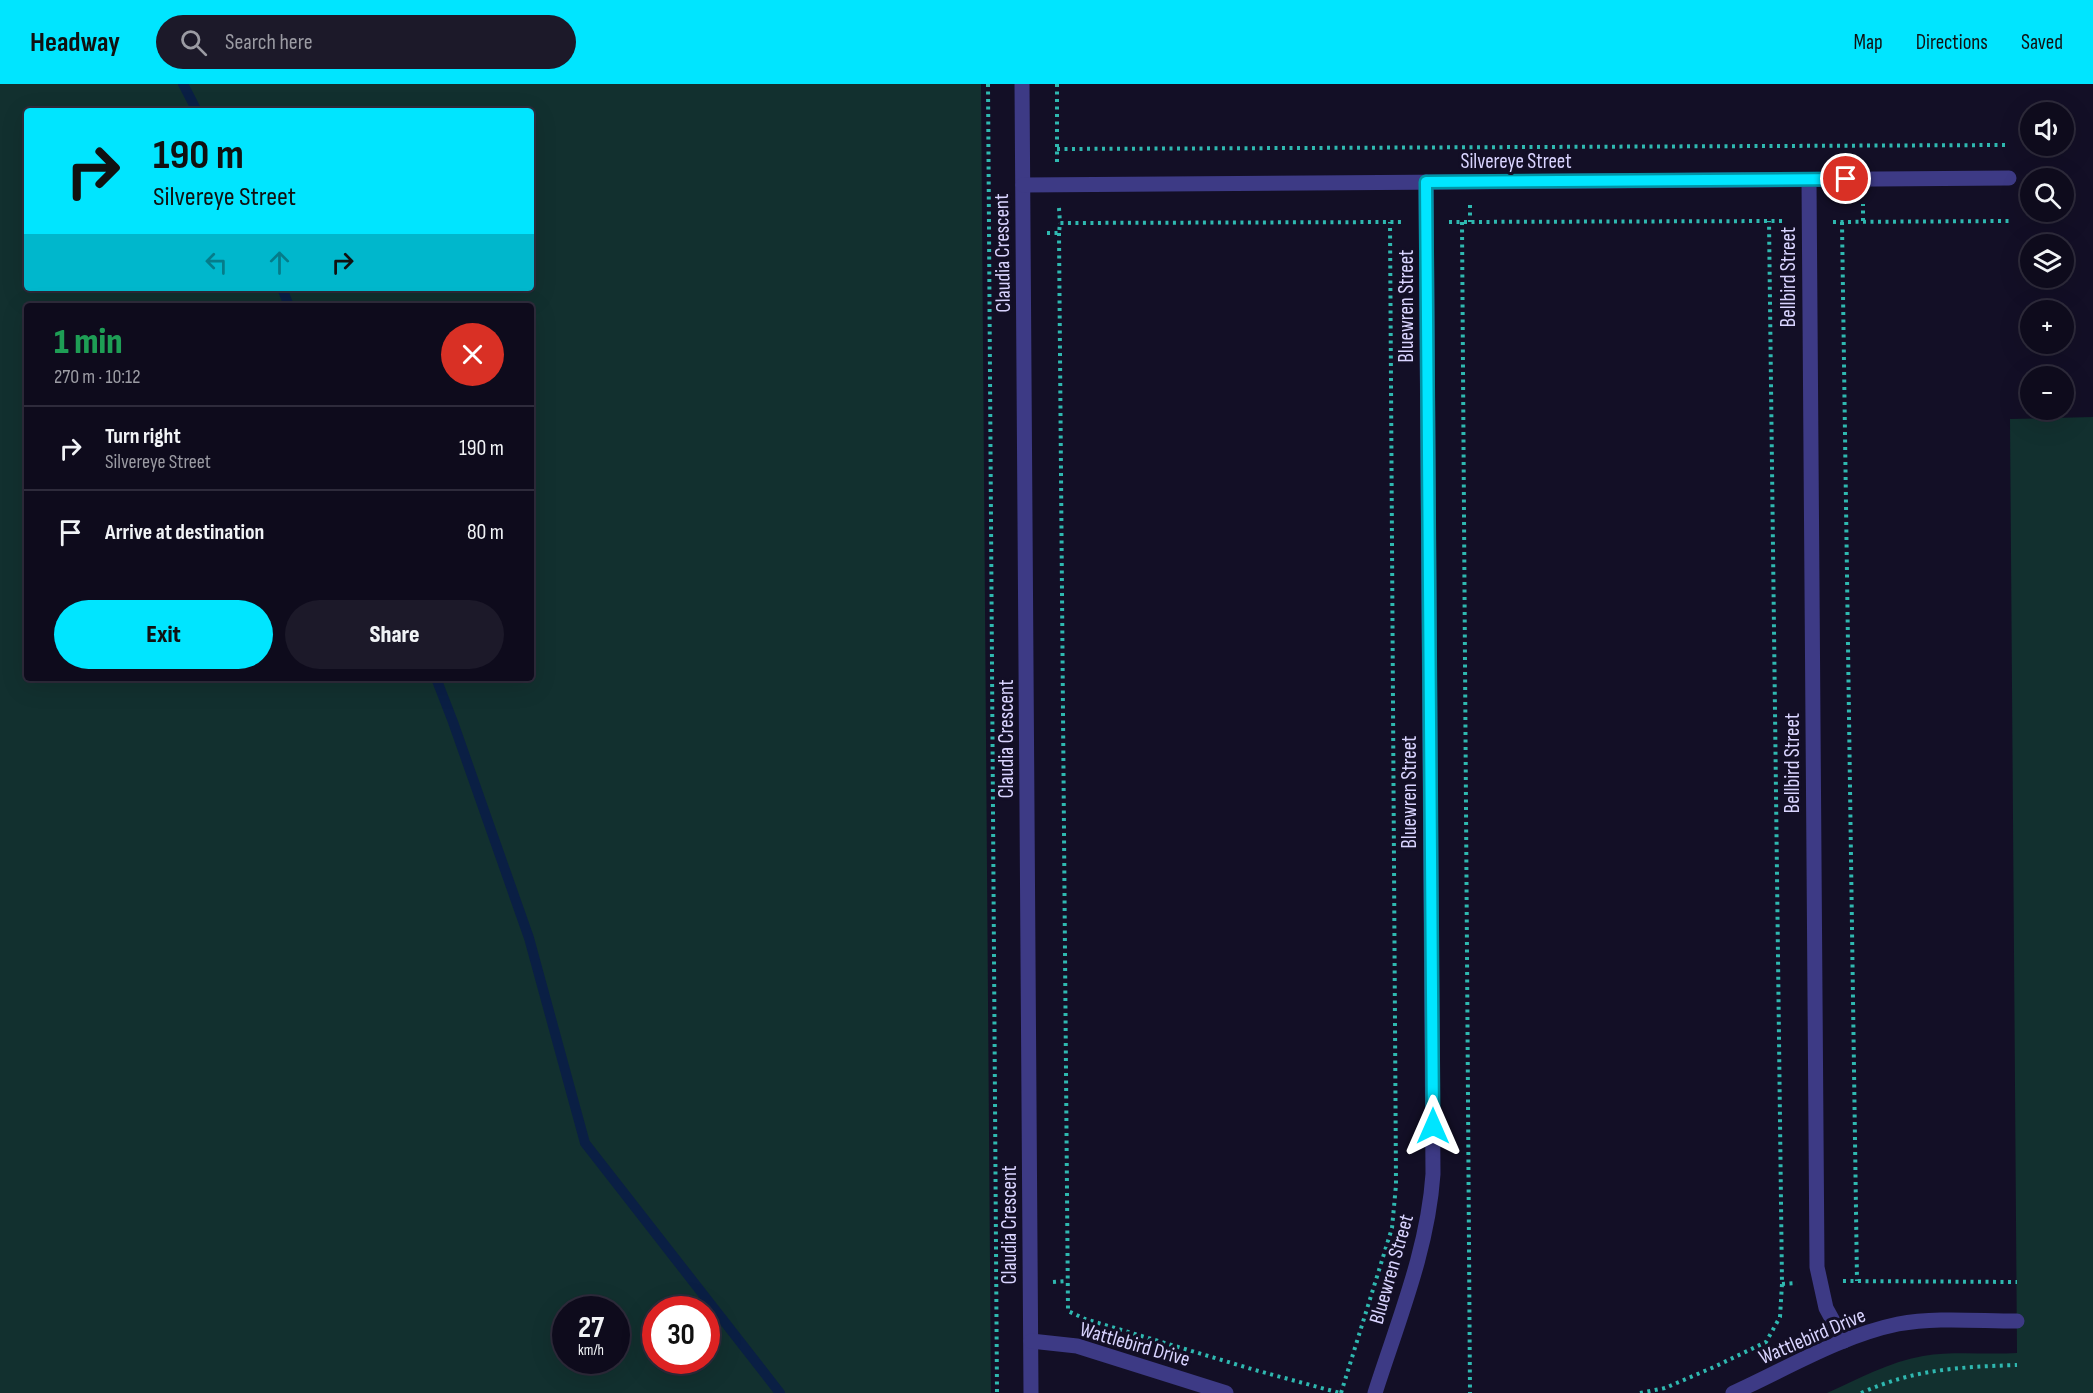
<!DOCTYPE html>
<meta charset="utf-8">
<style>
:root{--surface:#0e0b1c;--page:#1c1929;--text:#f1f3f6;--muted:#9b9ba3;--line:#2e2b3b;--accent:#00e5ff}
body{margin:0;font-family:"Sofia Sans Condensed",sans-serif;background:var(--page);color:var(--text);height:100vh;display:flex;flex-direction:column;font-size:22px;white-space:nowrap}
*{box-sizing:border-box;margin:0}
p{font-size:20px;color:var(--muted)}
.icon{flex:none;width:33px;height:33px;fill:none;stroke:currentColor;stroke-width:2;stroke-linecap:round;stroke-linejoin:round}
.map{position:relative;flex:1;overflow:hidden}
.sheet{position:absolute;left:24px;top:219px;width:510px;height:378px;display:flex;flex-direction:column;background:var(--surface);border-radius:6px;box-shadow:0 6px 24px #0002,0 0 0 2px var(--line)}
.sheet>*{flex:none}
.banner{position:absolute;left:24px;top:24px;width:510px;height:183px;border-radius:6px;box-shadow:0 6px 24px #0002,0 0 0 2px var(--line);background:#00e5ff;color:#111;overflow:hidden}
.tools{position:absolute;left:2020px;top:18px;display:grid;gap:12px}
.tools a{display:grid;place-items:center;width:54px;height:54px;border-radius:50%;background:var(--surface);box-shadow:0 6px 24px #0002,0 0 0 2px var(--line);font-size:30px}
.speed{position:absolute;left:552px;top:1212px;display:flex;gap:12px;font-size:30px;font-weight:700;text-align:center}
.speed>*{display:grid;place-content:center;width:78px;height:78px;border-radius:50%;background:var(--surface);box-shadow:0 6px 24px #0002,0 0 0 2px var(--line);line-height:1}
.speed small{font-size:15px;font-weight:400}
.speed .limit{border:9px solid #d22;background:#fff;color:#111}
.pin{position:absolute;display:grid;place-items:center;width:51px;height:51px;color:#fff;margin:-26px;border:3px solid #fff;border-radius:50%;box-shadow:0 2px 6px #0007}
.me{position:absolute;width:66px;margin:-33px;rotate:0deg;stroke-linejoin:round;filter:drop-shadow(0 0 4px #0008)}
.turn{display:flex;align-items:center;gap:21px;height:126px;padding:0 30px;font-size:27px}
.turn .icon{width:78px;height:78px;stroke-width:2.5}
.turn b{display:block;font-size:42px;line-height:51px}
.lanes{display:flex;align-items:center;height:57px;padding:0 30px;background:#0003;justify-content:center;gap:30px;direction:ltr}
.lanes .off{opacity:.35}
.round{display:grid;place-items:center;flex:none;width:63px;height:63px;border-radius:32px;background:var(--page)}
.overview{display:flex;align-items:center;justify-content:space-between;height:102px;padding:0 30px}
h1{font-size:36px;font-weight:800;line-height:45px;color:#1e9e55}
.cta{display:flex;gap:12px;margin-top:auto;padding:12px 30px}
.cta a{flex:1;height:69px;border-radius:36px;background:var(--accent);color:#111;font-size:24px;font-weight:800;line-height:69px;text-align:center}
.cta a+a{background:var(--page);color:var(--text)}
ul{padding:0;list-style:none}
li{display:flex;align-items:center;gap:18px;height:84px;padding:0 30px;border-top:2px solid var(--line)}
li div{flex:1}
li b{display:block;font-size:22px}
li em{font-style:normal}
header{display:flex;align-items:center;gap:36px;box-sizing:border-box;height:84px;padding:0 30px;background:var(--accent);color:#111}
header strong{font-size:28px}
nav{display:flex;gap:33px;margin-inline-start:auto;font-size:21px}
.search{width:420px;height:54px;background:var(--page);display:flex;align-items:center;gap:15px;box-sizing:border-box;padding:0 21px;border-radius:33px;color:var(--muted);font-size:22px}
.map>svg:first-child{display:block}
.green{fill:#12302f;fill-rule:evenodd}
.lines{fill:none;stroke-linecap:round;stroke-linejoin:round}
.stream{stroke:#0a1f44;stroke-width:10}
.path{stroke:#2fb8b0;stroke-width:4;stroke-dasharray:3 4.5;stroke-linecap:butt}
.minor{stroke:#3d3a85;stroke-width:15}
.route-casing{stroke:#0095a6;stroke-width:15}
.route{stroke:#00e5ff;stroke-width:10}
.labels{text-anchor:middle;stroke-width:6;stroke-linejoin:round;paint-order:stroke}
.street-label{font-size:21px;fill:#d9d4ff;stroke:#130f26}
</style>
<header>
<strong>Headway</strong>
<div class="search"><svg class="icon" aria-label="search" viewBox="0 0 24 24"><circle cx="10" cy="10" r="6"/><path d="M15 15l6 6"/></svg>Search here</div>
<nav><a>Map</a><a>Directions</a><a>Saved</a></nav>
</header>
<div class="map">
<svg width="2093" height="1309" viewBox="0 0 2093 1309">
<rect width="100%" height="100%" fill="#130f26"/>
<g class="green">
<path d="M0,0H981L991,1309H0ZM27,27H531V204H27ZM27,222H531V594H27ZM566,1226H616V1276H566ZM656,1226H706V1276H656Z"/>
<path d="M2093,333V1309H1827C1858,1295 1889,1278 1923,1272C1954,1267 1986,1271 2017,1269L2010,335Z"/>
</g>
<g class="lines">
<g class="stream">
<path d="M183,0L197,27"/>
<path d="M282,204L289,222"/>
<path d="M436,594L453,638L529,854L585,1059L780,1309"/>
</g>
<g class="path">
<path d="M988,0L997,1309"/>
<path d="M1057,0V78"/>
<path d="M1057,65L2008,61"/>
<path d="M1470,121V138"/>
<path d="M1059,124L1060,139"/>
<path d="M1863,137V120"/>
<path d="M1449,138L1786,137"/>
<path d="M1462,138L1470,1309"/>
<path d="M1833,138L2009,137"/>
<path d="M1842,138L1857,1197"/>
<path d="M1047,149H1059L1060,139L1402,138"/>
<path d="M1059,149L1068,1227L1085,1235L1255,1286L1340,1309"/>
<path d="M1843,1197L2017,1198"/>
<path d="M1053,1198L1068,1197"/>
<path d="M1782,1200L1797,1199"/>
<path d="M1341,1309L1392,1144L1396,1101L1390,138"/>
<path d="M1640,1309L1665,1304L1714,1283L1766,1258L1780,1233L1782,1200L1769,137"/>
<path d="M1861,1309C1914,1285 1960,1283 2017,1281"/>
</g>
<g class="minor">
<path d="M1022,0L1031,1309"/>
<path d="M1809,96L1817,1183L1826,1224L1844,1257"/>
<path d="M1023,101L2009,94"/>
<path d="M1031,1257L1077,1262L1226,1309"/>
<path d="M1375,1309C1398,1237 1428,1165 1433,1090L1426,98"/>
<path d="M1733,1309C1786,1285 1840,1252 1898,1240C1936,1233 1977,1237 2017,1237"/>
</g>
</g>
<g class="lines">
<g class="route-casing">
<path id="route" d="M1433,1042L1426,98L1846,95"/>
</g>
<use href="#route" class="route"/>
</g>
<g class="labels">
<g class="street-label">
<text x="1516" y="84">Silvereye Street</text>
<text transform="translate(1002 169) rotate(-91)" y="7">Claudia Crescent</text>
<text transform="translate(1788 193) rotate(-90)" y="7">Bellbird Street</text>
<text transform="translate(1406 222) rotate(-90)" y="7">Bluewren Street</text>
<text transform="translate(1006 655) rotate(-90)" y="7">Claudia Crescent</text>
<text transform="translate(1792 679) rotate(-90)" y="7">Bellbird Street</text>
<text transform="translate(1409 708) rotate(-90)" y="7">Bluewren Street</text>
<text transform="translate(1009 1141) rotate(-90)" y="7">Claudia Crescent</text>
<text transform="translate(1391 1185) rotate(-74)" y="7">Bluewren Street</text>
<text transform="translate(1812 1252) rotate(-23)" y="7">Wattlebird Drive</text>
<text transform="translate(1135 1260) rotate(16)" y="7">Wattlebird Drive</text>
</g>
</g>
</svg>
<div class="tools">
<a><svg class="icon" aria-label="sound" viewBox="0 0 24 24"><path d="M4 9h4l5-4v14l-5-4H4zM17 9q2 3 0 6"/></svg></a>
<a><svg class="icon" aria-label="search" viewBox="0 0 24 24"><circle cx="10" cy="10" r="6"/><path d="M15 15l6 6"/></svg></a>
<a><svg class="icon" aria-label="layers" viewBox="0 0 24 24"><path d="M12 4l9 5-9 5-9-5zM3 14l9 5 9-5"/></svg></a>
<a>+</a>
<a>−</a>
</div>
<div class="speed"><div>27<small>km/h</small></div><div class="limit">30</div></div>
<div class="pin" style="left:1846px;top:95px;background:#d93025"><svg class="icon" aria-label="arrive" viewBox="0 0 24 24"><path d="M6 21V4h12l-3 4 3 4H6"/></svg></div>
<svg class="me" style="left:1433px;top:1042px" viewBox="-20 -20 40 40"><path d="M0-17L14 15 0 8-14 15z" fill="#00e5ff" stroke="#fff" stroke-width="4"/></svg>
<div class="banner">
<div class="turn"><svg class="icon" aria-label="right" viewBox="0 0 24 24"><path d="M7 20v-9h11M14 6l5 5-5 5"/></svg><div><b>190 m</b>Silvereye Street</div></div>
<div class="lanes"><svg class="icon off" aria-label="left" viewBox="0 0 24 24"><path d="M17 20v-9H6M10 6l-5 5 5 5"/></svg><svg class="icon off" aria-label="ahead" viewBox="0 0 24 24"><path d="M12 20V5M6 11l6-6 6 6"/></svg><svg class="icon" aria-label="right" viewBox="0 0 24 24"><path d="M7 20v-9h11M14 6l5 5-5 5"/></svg></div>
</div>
<section class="sheet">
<div class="overview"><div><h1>1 min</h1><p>270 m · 10:12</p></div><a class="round" style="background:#d93025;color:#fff"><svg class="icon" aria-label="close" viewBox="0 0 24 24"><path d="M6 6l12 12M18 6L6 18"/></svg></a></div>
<ul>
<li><svg class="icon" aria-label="right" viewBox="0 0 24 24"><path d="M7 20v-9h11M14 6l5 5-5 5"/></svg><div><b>Turn right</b><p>Silvereye Street</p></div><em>190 m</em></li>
<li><svg class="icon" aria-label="arrive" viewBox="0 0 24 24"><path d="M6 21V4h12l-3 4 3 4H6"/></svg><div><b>Arrive at destination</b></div><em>80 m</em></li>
</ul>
<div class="cta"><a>Exit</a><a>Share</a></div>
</section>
</div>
